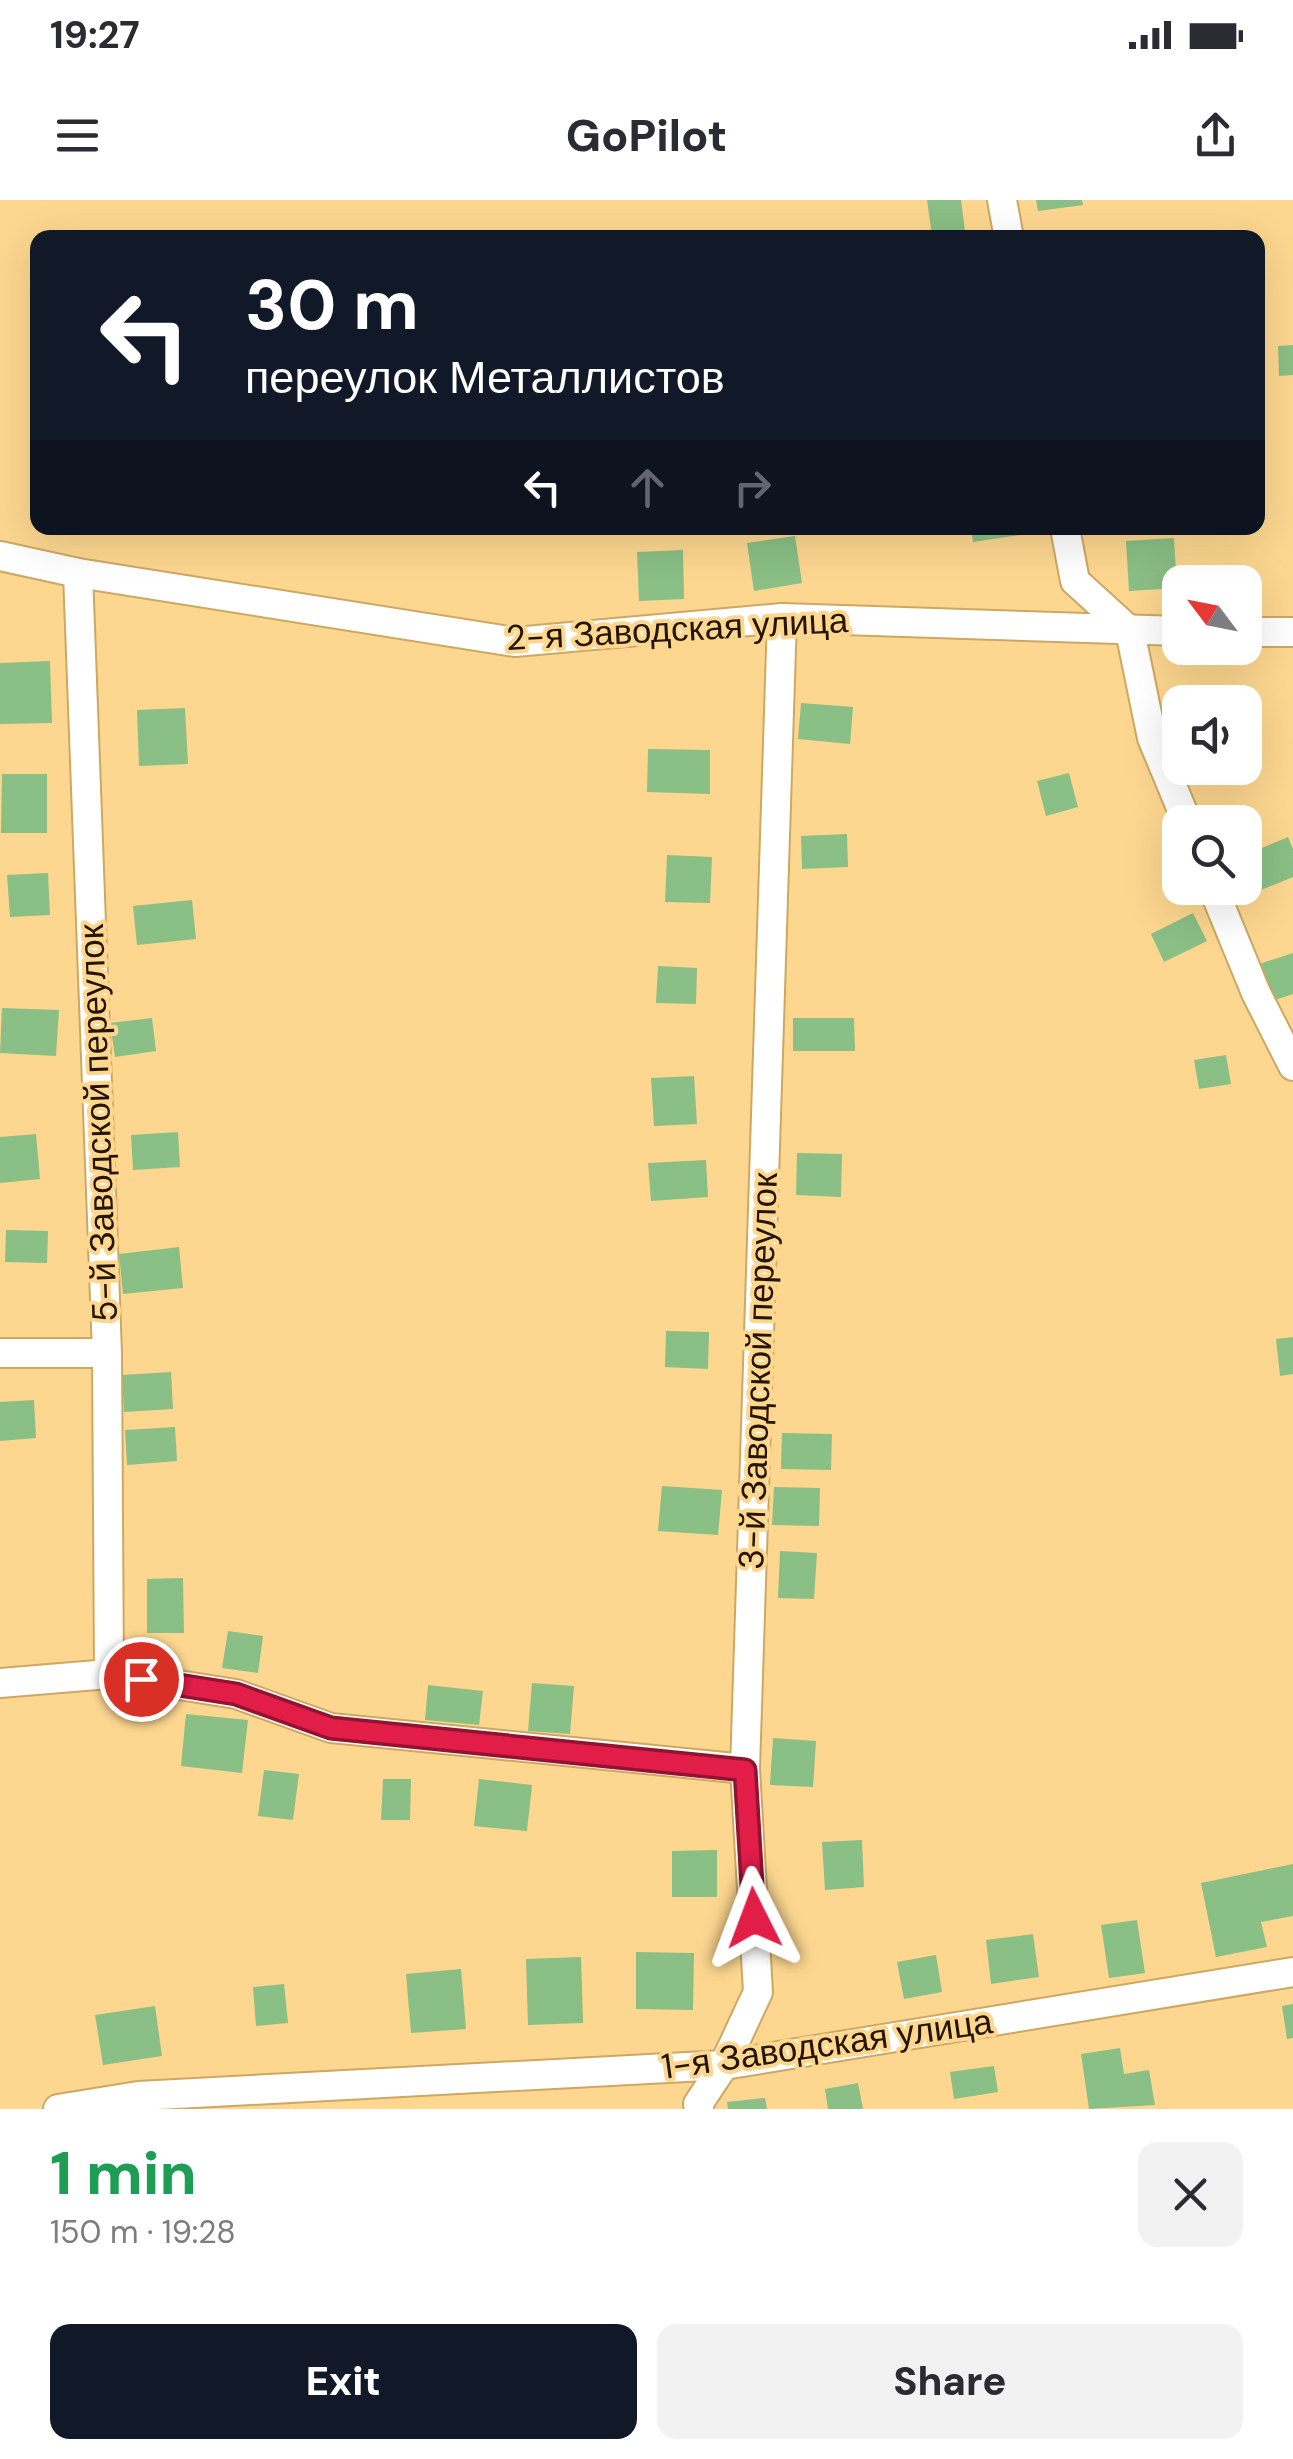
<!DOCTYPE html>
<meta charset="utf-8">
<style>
:root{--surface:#fff;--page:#f2f2f3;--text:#2b2b33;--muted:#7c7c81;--accent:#111827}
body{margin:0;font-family:"DM Sans",sans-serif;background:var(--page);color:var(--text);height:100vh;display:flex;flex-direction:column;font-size:38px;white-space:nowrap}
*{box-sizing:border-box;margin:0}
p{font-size:32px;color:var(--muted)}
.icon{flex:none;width:55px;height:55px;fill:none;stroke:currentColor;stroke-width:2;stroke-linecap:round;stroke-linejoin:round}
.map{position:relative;height:1909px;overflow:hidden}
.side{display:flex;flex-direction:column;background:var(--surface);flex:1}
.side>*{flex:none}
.guide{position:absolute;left:30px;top:30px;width:1235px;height:305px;border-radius:20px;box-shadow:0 10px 40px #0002;background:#111827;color:#fff;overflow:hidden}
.needle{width:65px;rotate:302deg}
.tools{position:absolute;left:1162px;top:365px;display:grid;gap:20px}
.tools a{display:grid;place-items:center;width:100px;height:100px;border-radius:20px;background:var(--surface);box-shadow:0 10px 40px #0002;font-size:50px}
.pin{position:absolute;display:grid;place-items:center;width:85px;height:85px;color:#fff;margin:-42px;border:5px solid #fff;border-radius:50%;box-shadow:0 2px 10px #0007}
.me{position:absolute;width:110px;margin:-55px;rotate:357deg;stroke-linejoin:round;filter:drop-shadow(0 0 8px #0008)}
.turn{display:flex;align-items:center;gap:35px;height:210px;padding:0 50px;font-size:45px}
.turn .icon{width:130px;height:130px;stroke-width:2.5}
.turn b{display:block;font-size:70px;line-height:85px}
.lanes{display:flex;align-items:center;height:95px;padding:0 50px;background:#0003;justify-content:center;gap:50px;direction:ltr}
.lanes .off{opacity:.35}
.round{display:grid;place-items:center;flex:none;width:105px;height:105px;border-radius:20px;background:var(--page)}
.headline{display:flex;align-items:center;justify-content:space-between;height:170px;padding:0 50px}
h1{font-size:60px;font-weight:800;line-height:75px;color:#1e9e55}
.button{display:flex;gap:20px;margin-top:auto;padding:20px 50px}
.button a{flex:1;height:115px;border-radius:20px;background:var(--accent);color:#fff;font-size:40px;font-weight:800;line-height:115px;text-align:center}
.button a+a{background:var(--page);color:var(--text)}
.status{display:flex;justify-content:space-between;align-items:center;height:70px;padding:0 50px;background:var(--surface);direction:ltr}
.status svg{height:28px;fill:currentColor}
header{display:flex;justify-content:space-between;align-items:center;height:130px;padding:0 50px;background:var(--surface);font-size:45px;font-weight:800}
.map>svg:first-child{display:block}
.building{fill:#8abf85}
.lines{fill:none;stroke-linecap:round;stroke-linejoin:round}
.street-casing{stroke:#cda862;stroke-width:32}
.street{stroke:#fff;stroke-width:28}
.route-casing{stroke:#92132f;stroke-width:25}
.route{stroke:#e11d48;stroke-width:18}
.labels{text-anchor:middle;stroke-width:8;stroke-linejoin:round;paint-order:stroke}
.street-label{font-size:35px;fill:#231500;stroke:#fdd790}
</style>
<div class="status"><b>19:27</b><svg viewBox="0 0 49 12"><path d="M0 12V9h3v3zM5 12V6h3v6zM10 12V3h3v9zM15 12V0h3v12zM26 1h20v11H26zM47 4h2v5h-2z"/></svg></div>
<header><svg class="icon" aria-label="menu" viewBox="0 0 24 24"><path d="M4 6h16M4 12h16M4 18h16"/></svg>GoPilot<svg class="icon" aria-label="share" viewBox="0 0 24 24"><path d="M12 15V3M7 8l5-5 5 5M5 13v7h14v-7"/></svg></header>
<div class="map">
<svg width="1293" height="1909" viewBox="0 0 1293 1909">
<rect width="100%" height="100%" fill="#fdd790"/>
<g class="building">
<path d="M927,0H961L965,31L932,36Z"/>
<path d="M1036,0H1082L1083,5L1038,11Z"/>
<path d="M1293,145V175L1279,176L1278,146Z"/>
<path d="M971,328H1026L1027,334L973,342Z"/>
<path d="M795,336L802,383L754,391L747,343Z"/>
<path d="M1174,338L1177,388L1129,391L1126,341Z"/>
<path d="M683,350L684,399L639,401L637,352Z"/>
<path d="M50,461L52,523L0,524V463Z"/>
<rect x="1185" y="488" width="56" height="14"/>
<path d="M801,503L853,507L850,544L798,539Z"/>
<path d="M185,508L188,564L139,566L137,510Z"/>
<path d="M648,549L710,550V594L647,592Z"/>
<path d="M1069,573L1078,607L1046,616L1037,581Z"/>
<path d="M2,574H47V633H1Z"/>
<path d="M847,634L848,667L802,669L801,636Z"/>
<path d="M1288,637L1293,649V677L1244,697L1241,688H1245V655Z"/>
<path d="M667,655L712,657L710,703L665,702Z"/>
<path d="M48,673L50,715L10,717L7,675Z"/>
<path d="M192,700L196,739L137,745L133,706Z"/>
<path d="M1193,713L1207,741L1164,762L1151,734Z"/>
<path d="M1293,753V794L1272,801L1259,764Z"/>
<path d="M658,766L697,768L696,804L656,803Z"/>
<path d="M2,808L59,810L56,856L0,853Z"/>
<path d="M152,818L156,851L115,857L110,823Z"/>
<path d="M793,818H854L855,851H793Z"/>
<path d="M1226,855L1231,884L1199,889L1194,860Z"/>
<path d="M694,876L697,924L654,926L651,878Z"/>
<path d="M178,932L180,967L133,970L131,935Z"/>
<path d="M36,934L40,979L0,983V937Z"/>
<path d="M797,953L842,954L841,997L796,995Z"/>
<path d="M706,960L708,997L651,1001L648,963Z"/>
<path d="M6,1030L48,1031L47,1063L5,1062Z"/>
<path d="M179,1047L183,1088L123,1094L119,1054Z"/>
<path d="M666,1131L709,1132L708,1169L665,1167Z"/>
<path d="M1293,1137V1174L1280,1176L1276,1139Z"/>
<path d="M171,1172L173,1209L124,1212L122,1175Z"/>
<path d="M34,1200L36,1238L0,1241V1202Z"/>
<path d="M175,1227L177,1261L127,1265L125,1230Z"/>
<path d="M782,1233L832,1234L831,1270L781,1269Z"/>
<path d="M662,1286L722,1290L718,1335L658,1331Z"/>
<path d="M774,1287L820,1288L819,1326L772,1325Z"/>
<path d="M780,1351L817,1353L814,1399L778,1398Z"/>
<path d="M183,1378L184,1433H147V1379Z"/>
<path d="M228,1431L263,1436L258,1473L222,1468Z"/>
<path d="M532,1483L574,1486L570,1534L528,1531Z"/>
<path d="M428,1485L483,1491L479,1525L425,1520Z"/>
<path d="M186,1514L248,1520L242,1573L181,1566Z"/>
<path d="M773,1538L816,1541L813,1587L770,1585Z"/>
<path d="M264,1570L299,1574L293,1620L258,1616Z"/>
<path d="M383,1579H411L410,1620H381Z"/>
<path d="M479,1579L532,1585L527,1631L474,1626Z"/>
<path d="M862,1640L864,1687L825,1690L822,1642Z"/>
<path d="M717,1650V1697H672V1651Z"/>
<path d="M1293,1664V1716L1261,1722L1267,1747L1216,1757L1201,1683Z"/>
<path d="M1137,1720L1145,1773L1109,1778L1101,1725Z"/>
<path d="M1033,1734L1039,1777L991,1784L986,1740Z"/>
<path d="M636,1752L694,1753L693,1810L636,1809Z"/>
<path d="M936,1755L942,1792L904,1799L897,1762Z"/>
<path d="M581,1757L583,1823L528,1825L526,1759Z"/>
<path d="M461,1769L466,1829L411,1833L406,1774Z"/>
<path d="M284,1784L288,1823L256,1826L253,1787Z"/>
<path d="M1293,1804V1838L1287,1839L1282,1806Z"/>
<path d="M155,1806L162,1856L103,1865L95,1815Z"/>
<path d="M1120,1848L1124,1874L1149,1870L1155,1905L1089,1909L1081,1854Z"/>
<path d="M994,1866L998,1892L954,1899L950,1872Z"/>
<path d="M858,1883L863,1909H828L825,1889Z"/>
<path d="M765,1898L767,1909H728L727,1902Z"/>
</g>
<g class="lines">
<g class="street-casing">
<g id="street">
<path d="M1002,0L1009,38"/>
<path d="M1065,328L1075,381L1130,431L1152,538L1187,622"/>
<path d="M0,356L78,373L515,442L782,418L1180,431"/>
<path d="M78,373L107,1153L109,1474"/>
<path d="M1245,432H1293"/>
<path d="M1213,688L1256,793L1293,866"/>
<path d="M0,1153H107"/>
<path d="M0,1483L109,1474L236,1494L331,1528L745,1569"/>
<path d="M58,1909L138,1896L724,1865L1293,1772"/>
<path d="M699,1909L698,1904L724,1865L758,1792L745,1569L782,418"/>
</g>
</g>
<use href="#street" class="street"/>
</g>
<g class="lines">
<g class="route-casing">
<path id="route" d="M141,1479L236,1494L331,1528L745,1570L754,1718"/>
</g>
<use href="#route" class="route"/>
</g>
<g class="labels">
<g class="street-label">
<text transform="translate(677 429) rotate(-3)" y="12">2-я Заводская улица</text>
<text transform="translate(98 923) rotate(-92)" y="12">5-й Заводской переулок</text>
<text transform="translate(758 1171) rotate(-88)" y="12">3-й Заводской переулок</text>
<text transform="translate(827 1844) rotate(-8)" y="12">1-я Заводская улица</text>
</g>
</g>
</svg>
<div class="tools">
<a><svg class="needle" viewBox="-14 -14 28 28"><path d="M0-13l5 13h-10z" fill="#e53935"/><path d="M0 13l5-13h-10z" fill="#7c7c81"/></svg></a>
<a><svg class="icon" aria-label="sound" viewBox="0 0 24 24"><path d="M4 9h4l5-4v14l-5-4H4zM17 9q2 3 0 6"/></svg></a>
<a><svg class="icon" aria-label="search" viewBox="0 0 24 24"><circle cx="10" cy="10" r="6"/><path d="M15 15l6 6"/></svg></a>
</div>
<div class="pin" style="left:141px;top:1479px;background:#d93025"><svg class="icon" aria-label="arrive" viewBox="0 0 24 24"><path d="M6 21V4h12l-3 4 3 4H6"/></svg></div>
<svg class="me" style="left:754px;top:1718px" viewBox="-20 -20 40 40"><path d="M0-17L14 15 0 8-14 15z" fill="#e11d48" stroke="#fff" stroke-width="4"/></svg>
<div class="guide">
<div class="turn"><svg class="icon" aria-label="left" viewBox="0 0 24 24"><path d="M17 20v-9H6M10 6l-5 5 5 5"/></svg><div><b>30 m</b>переулок Металлистов</div></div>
<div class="lanes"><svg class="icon" aria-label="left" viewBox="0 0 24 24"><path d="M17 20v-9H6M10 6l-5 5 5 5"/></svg><svg class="icon off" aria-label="ahead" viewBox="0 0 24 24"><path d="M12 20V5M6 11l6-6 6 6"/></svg><svg class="icon off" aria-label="right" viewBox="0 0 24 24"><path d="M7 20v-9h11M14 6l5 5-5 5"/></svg></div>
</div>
</div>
<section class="side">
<div class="headline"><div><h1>1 min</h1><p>150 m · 19:28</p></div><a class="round"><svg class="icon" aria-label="close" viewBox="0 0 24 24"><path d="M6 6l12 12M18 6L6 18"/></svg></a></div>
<div class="button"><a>Exit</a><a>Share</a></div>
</section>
